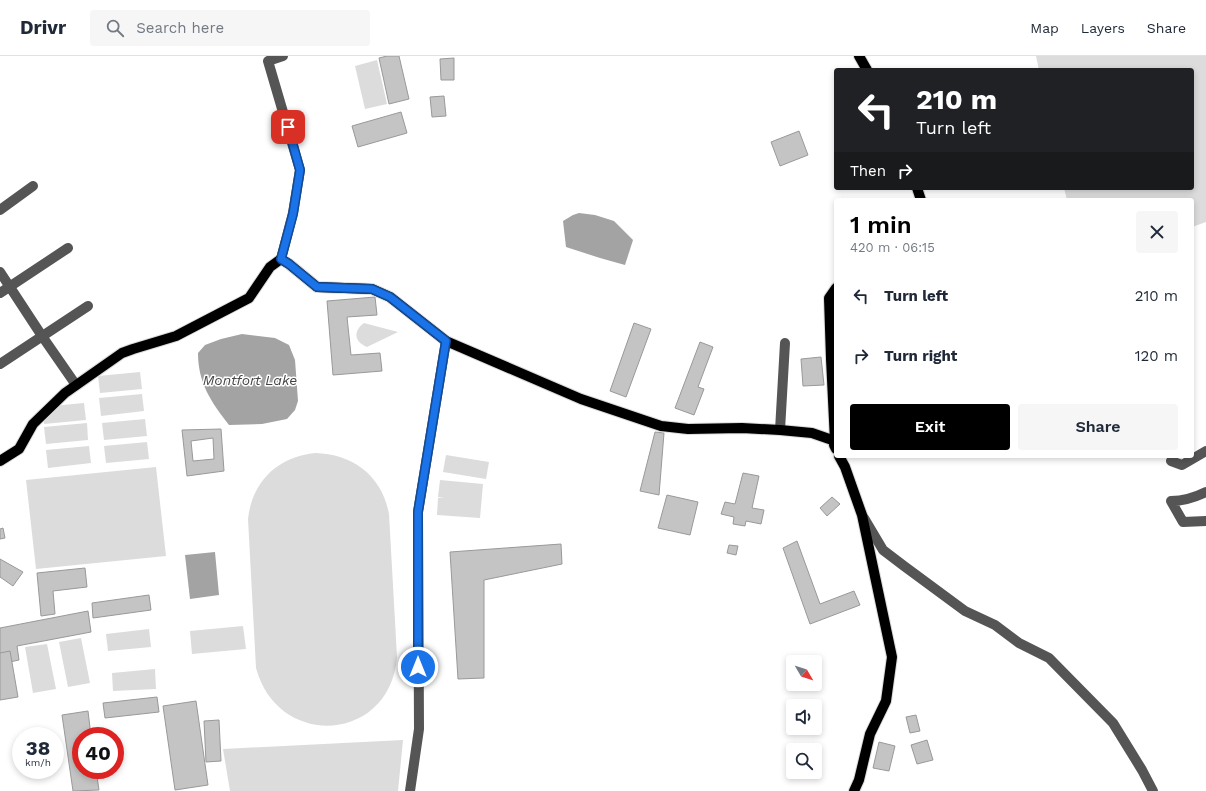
<!DOCTYPE html>
<meta charset="utf-8">
<style>
:root{--surface:#fff;--page:#f6f6f7;--text:#1f2937;--muted:#747a83;--line:#e0e1e3;--accent:#000}
body{margin:0;font-family:"Work Sans",sans-serif;background:var(--page);color:var(--text);height:100vh;display:flex;flex-direction:column;font-size:15px;white-space:nowrap}
*{box-sizing:border-box;margin:0}
p{font-size:13px;color:var(--muted)}
.icon{flex:none;width:22px;height:22px;fill:none;stroke:currentColor;stroke-width:2;stroke-linecap:round;stroke-linejoin:round}
.map{position:relative;flex:1;overflow:hidden}
.sheet{position:absolute;left:834px;top:142px;width:360px;height:260px;display:flex;flex-direction:column;background:var(--surface);border-radius:4px;box-shadow:0 2px 6px #0003}
.sheet>*{flex:none}
.hud{position:absolute;left:834px;top:12px;width:360px;height:122px;border-radius:4px;box-shadow:0 2px 6px #0003;background:#202124;color:#fff;overflow:hidden}
.needle{width:26px;rotate:129deg}
.buttons{position:absolute;left:786px;top:599px;display:grid;gap:8px}
.buttons a{display:grid;place-items:center;width:36px;height:36px;border-radius:4px;background:var(--surface);box-shadow:0 2px 6px #0003;font-size:20px}
.speed{position:absolute;left:12px;top:671px;display:flex;gap:8px;font-size:20px;font-weight:700;text-align:center}
.speed>*{display:grid;place-content:center;width:52px;height:52px;border-radius:50%;background:var(--surface);box-shadow:0 2px 6px #0003;line-height:1}
.speed small{font-size:10px;font-weight:400}
.speed .limit{border:6px solid #d22;background:#fff;color:#111}
.pin{position:absolute;display:grid;place-items:center;width:34px;height:34px;color:#fff;margin:-17px;border-radius:8px;box-shadow:0 2px 6px #0006}
.me{position:absolute;width:44px;margin:-22px;rotate:0deg;stroke-linejoin:round;filter:drop-shadow(0 0 3px #0008)}
.turn{display:flex;align-items:center;gap:14px;height:84px;padding:0 16px;font-size:18px}
.turn .icon{width:52px;height:52px;stroke-width:2.5}
.turn b{display:block;font-size:28px;line-height:34px}
.then{display:flex;align-items:center;height:38px;padding:0 16px;background:#0003;gap:8px;font-size:15px}
.round{display:grid;place-items:center;flex:none;width:42px;height:42px;border-radius:4px;background:var(--page)}
.overview{display:flex;align-items:center;justify-content:space-between;height:68px;padding:0 16px}
h1{font-size:24px;font-weight:600;line-height:30px;color:var(--accent)}
.cta{display:flex;gap:8px;margin-top:auto;padding:8px 16px}
.cta a{flex:1;height:46px;border-radius:4px;background:var(--accent);color:#fff;font-size:16px;font-weight:600;line-height:46px;text-align:center}
.cta a+a{background:var(--page);color:var(--text)}
ul{padding:0;list-style:none}
li{display:flex;align-items:center;gap:12px;height:60px;padding:0 16px}
li div{flex:1}
li b{display:block;font-size:15px}
li em{font-style:normal}
header{display:flex;align-items:center;gap:24px;box-sizing:border-box;height:56px;padding:0 20px;background:var(--surface);border-bottom:1px solid var(--line)}
header strong{font-size:19px}
nav{display:flex;gap:22px;margin-inline-start:auto;font-size:14px}
.search{width:280px;height:36px;background:var(--page);display:flex;align-items:center;gap:10px;box-sizing:border-box;padding:0 14px;border-radius:4px;color:var(--muted);font-size:15px}
.map>svg:first-child{display:block}
.green{fill:#dcdcdc}
.water{fill:#a3a3a3}
.building{fill:#c4c4c4;stroke:#999;fill-rule:evenodd}
.lines{fill:none;stroke-linecap:round;stroke-linejoin:round}
.major-casing{stroke:#dbdbdb;stroke-width:12}
.minor{stroke:#555;stroke-width:10}
.major{stroke:#000;stroke-width:10}
.route-casing{stroke:#114b97;stroke-width:10}
.route{stroke:#1a73e8;stroke-width:7}
.labels{text-anchor:middle;stroke-width:3;stroke-linejoin:round;paint-order:stroke}
.water-label{font-size:14px;font-style:italic;fill:#444;stroke:#fff}
</style>
<header>
<strong>Drivr</strong>
<div class="search"><svg class="icon" aria-label="search" viewBox="0 0 24 24"><circle cx="10" cy="10" r="6"/><path d="M15 15l6 6"/></svg>Search here</div>
<nav><a>Map</a><a>Layers</a><a>Share</a></nav>
</header>
<div class="map">
<svg width="1206" height="735" viewBox="0 0 1206 735">
<rect width="100%" height="100%" fill="#fff"/>
<g class="green">
<path d="M1036,0H1206V166L1192,171V144H1067L1064,132H1192V14H1039Z"/>
<path d="M377,4L387,48L365,53L355,10Z"/>
<path d="M364,267L398,276L367,291C354,286 353,275 364,267Z"/>
<path d="M140,316L142,333L100,337L98,320Z"/>
<path d="M142,338L144,355L101,360L99,342Z"/>
<path d="M84,347L86,364L44,368L42,351Z"/>
<path d="M145,363L147,380L104,384L102,367Z"/>
<path d="M87,367L88,384L46,388L44,371Z"/>
<path d="M147,386L149,403L106,407L104,390Z"/>
<path d="M89,390L91,407L48,412L46,394Z"/>
<path d="M315,397C353,398 382,420 389,458L397,601C390,687 278,694 256,612L248,463C252,425 278,401 315,397Z"/>
<path d="M446,399L489,406L486,423L443,416Z"/>
<path d="M156,411L166,500L36,513L26,424Z"/>
<path d="M440,424L483,428L480,462L437,459L438,442H444L438,441Z"/>
<path d="M243,570L246,593L192,598L190,575Z"/>
<path d="M149,573L151,591L108,595L106,578Z"/>
<path d="M81,582L90,627L68,631L59,586Z"/>
<path d="M47,588L56,633L33,637L25,591Z"/>
<path d="M155,613L156,633L113,635L112,617Z"/>
<path d="M403,684L398,735H230L223,693Z"/>
</g>
<g class="water">
<path d="M579,157L595,159L614,165L633,184L625,209L600,202L566,191L563,165L573,159Z"/>
<path d="M242,278L275,282L289,289L295,304L298,345L295,354L287,363L262,368L229,369C211,346 198,327 198,297L205,289L221,283Z"/>
<path d="M215,496L219,539L190,543L185,499Z"/>
</g>
<g class="building">
<path d="M387,0H399L409,43L389,48L379,2Z"/>
<path d="M454,2V24H441L440,3Z"/>
<path d="M444,40L446,60L432,61L430,41Z"/>
<path d="M401,56L407,77L358,91L352,70Z"/>
<path d="M799,75L808,99L780,110L771,86Z"/>
<path d="M375,241L377,259L347,261L351,299L380,297L382,315L333,319L327,245Z"/>
<path d="M634,267L651,273L626,341L610,335Z"/>
<path d="M700,286L713,291L698,331L704,333L694,359L675,352Z"/>
<path d="M821,301L824,329L803,330L801,303Z"/>
<path d="M221,373L224,415L187,420L182,374ZM213,382L214,403L193,405L191,385Z"/>
<path d="M655,376L664,377L659,439L640,435Z"/>
<path d="M743,417L759,420L752,452L764,454L761,468L746,465L745,470L733,468L734,461L721,458L725,446L735,448Z"/>
<path d="M667,439L698,446L690,479L658,472Z"/>
<path d="M832,441L840,448L827,460L820,452Z"/>
<path d="M3,472L5,482L0,483V473Z"/>
<path d="M797,485L820,548L854,535L860,549L810,568L783,492Z"/>
<path d="M561,488L562,508L484,524V622L458,623L450,496Z"/>
<path d="M729,489L738,490L736,499L727,497Z"/>
<path d="M0,503L23,516L13,530L0,521Z"/>
<path d="M85,512L87,531L53,535L55,558L41,560L37,517Z"/>
<path d="M149,539L151,554L93,562L92,547Z"/>
<path d="M88,555L91,576L17,590L19,604L0,608V572Z"/>
<path d="M10,595L18,641L0,644V597Z"/>
<path d="M157,641L159,656L105,662L103,647Z"/>
<path d="M196,645L208,729L175,734L163,650Z"/>
<path d="M88,655L91,680H81V714H96L99,734L73,735L62,659Z"/>
<path d="M916,659L920,675L910,677L906,661Z"/>
<path d="M219,664L221,705L206,706L204,665Z"/>
<path d="M927,684L933,704L917,708L911,689Z"/>
<path d="M879,686L895,690L889,715L873,712Z"/>
</g>
<g class="lines">
<g class="major-casing">
<g id="major">
<path d="M859,0L867,14"/>
<path d="M917,132L921,144"/>
<path d="M836,232L829,242L831,303L835,385L834,389L836,393"/>
<path d="M839,400L845,411L862,459L892,601L886,645L870,678L859,724L854,735"/>
<path d="M0,405L19,393L33,368L65,337L122,297L133,293L176,280L249,242L270,211L281,203L289,208L317,231L372,233L390,241L446,285L581,343L661,370L688,373L742,372L780,374L812,377L835,385"/>
</g>
</g>
<g class="minor">
<path d="M0,154L33,130"/>
<path d="M281,203L293,157L300,114L268,5L283,0"/>
<path d="M0,216L42,280L76,329"/>
<path d="M0,237L68,192"/>
<path d="M0,308L88,250"/>
<path d="M780,374L785,287"/>
<path d="M1171,405L1182,409L1206,395"/>
<path d="M1206,436C1194,442 1184,445 1171,445L1183,466L1206,465"/>
<path d="M864,462L883,494L904,510L965,555L995,569L1019,587L1049,602L1113,667L1142,714L1153,735"/>
<path d="M410,735L419,673L418,456L446,285"/>
</g>
<use href="#major" class="major"/>
</g>
<g class="lines">
<g class="route-casing">
<path id="route" d="M288,71L300,114L293,158L281,203L289,208L317,231L372,233L390,241L446,285L418,456V611"/>
</g>
<use href="#route" class="route"/>
</g>
<g class="labels">
<g class="water-label">
<text x="250" y="329">Montfort Lake</text>
</g>
</g>
</svg>
<div class="buttons">
<a><svg class="needle" viewBox="-14 -14 28 28"><path d="M0-13l5 13h-10z" fill="#e53935"/><path d="M0 13l5-13h-10z" fill="#747a83"/></svg></a>
<a><svg class="icon" aria-label="sound" viewBox="0 0 24 24"><path d="M4 9h4l5-4v14l-5-4H4zM17 9q2 3 0 6"/></svg></a>
<a><svg class="icon" aria-label="search" viewBox="0 0 24 24"><circle cx="10" cy="10" r="6"/><path d="M15 15l6 6"/></svg></a>
</div>
<div class="speed"><div>38<small>km/h</small></div><div class="limit">40</div></div>
<div class="pin" style="left:288px;top:71px;background:#d93025"><svg class="icon" aria-label="arrive" viewBox="0 0 24 24"><path d="M6 21V4h12l-3 4 3 4H6"/></svg></div>
<svg class="me" style="left:418px;top:611px" viewBox="-20 -20 40 40"><circle r="17" fill="#1a73e8" stroke="#fff" stroke-width="3"/><path d="M0-11L8 9 0 5-8 9z" fill="#fff"/></svg>
<div class="hud">
<div class="turn"><svg class="icon" aria-label="left" viewBox="0 0 24 24"><path d="M17 20v-9H6M10 6l-5 5 5 5"/></svg><div><b>210 m</b>Turn left</div></div>
<div class="then">Then<svg class="icon" aria-label="right" viewBox="0 0 24 24"><path d="M7 20v-9h11M14 6l5 5-5 5"/></svg></div>
</div>
<section class="sheet">
<div class="overview"><div><h1>1 min</h1><p>420 m · 06:15</p></div><a class="round"><svg class="icon" aria-label="close" viewBox="0 0 24 24"><path d="M6 6l12 12M18 6L6 18"/></svg></a></div>
<ul>
<li><svg class="icon" aria-label="left" viewBox="0 0 24 24"><path d="M17 20v-9H6M10 6l-5 5 5 5"/></svg><div><b>Turn left</b></div><em>210 m</em></li>
<li><svg class="icon" aria-label="right" viewBox="0 0 24 24"><path d="M7 20v-9h11M14 6l5 5-5 5"/></svg><div><b>Turn right</b></div><em>120 m</em></li>
</ul>
<div class="cta"><a>Exit</a><a>Share</a></div>
</section>
</div>
